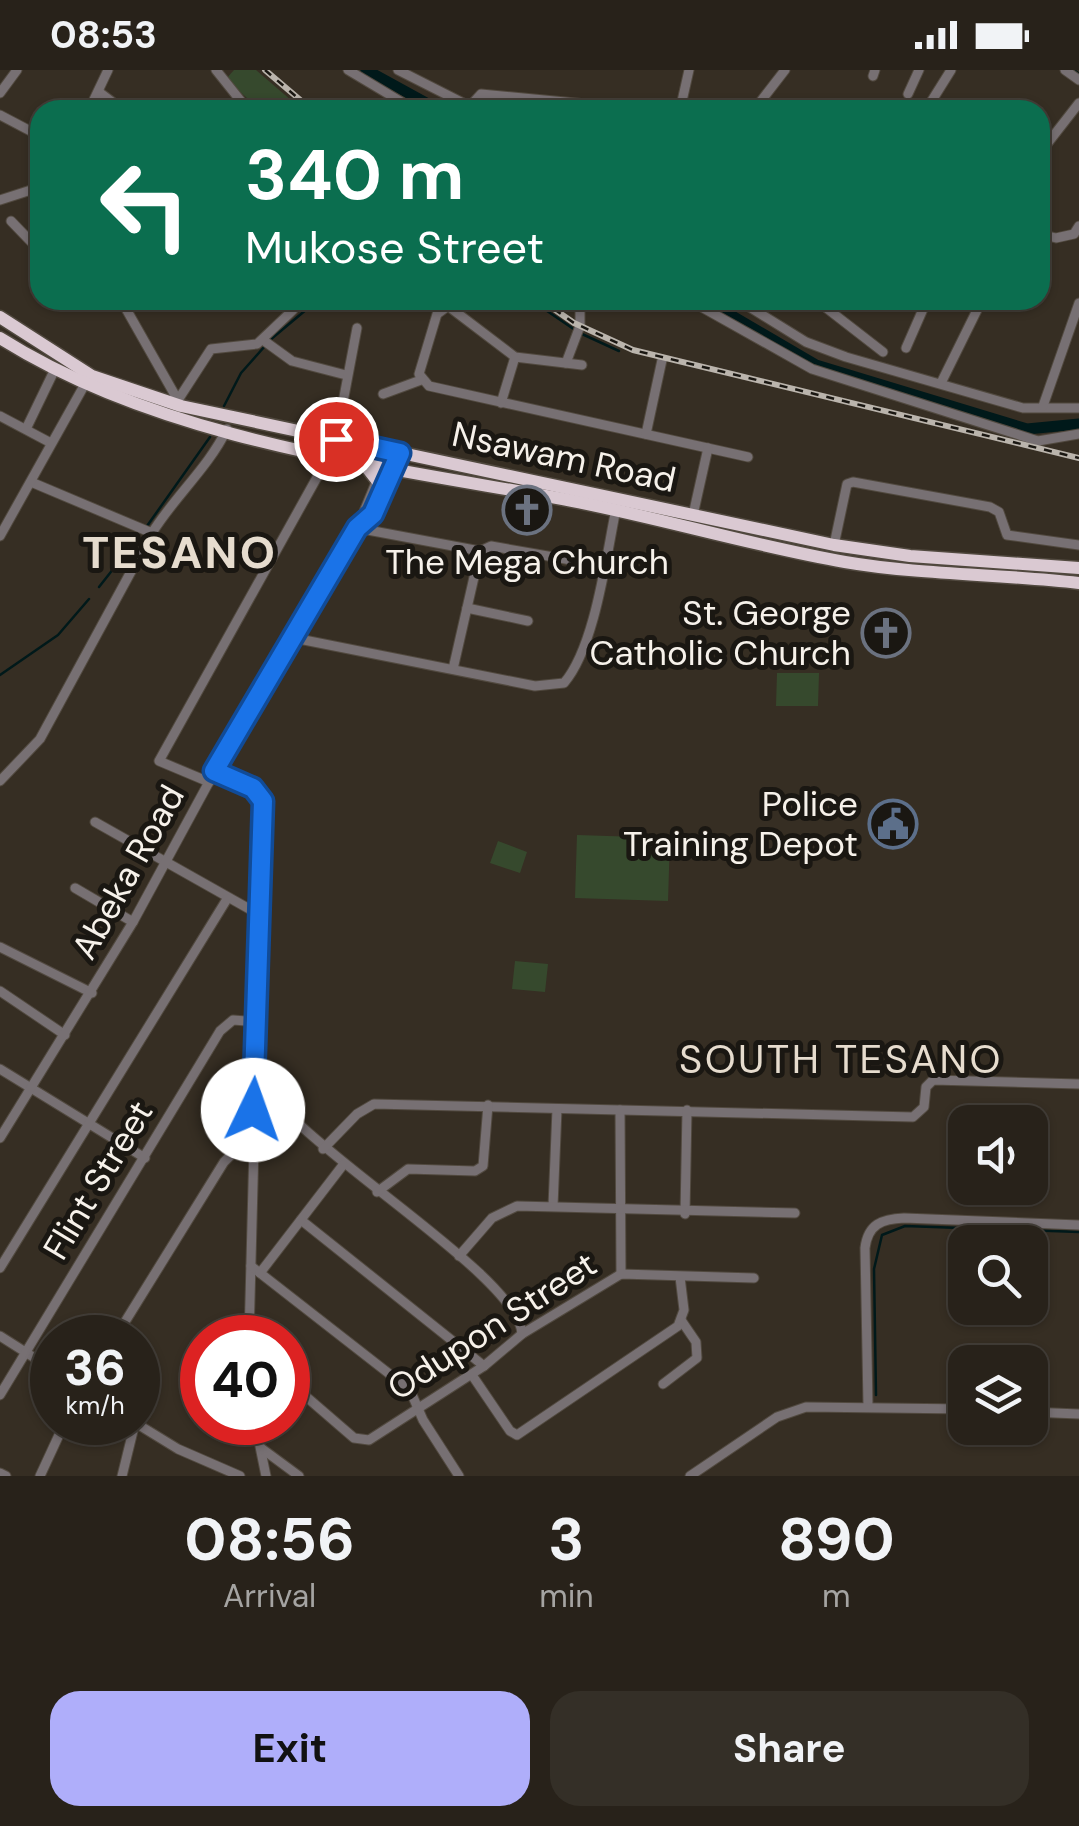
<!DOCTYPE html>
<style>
:root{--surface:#28221a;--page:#342f27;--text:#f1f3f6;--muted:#a5a4a2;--line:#443f39;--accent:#afaefa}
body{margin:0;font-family:"DM Sans",sans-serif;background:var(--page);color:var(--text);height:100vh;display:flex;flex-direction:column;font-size:38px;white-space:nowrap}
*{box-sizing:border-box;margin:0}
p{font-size:32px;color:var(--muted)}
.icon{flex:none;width:55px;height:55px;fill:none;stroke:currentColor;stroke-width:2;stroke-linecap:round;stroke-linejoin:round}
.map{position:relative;height:1406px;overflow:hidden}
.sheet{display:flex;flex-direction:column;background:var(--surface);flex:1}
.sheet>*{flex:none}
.banner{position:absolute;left:30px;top:30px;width:1020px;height:210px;border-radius:30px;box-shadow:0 2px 8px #0004,0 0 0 2px var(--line);background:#0b6e4f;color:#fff;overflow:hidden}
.controls{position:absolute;left:948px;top:1035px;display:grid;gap:20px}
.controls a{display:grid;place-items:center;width:100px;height:100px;border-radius:20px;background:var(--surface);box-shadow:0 2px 8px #0004,0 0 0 2px var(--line);font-size:50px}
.speed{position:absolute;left:30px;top:1245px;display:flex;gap:20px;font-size:50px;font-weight:700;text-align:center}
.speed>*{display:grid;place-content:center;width:130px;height:130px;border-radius:50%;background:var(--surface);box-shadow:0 2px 8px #0004,0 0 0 2px var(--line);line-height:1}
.speed small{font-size:25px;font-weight:400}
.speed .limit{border:15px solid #d22;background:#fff;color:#111}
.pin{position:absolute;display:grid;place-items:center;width:85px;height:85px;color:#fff;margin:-42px;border:5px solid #fff;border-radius:50%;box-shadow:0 2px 10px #0007}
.me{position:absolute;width:110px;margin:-55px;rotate:3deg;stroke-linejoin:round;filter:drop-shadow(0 0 8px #0008)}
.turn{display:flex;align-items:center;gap:35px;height:210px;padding:0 50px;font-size:45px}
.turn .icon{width:130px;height:130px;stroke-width:2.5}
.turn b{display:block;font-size:70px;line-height:85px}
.eta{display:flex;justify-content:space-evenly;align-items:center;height:170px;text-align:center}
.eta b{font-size:60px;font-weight:700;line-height:70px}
.cta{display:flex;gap:20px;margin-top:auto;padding:20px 50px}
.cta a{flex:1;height:115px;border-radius:30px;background:var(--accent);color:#111;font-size:40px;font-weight:700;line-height:115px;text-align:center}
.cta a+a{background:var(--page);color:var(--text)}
.status{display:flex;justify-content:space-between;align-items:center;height:70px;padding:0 50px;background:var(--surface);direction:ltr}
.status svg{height:28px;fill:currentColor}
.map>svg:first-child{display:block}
.green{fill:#36492d}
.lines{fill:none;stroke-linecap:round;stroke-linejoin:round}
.stream{stroke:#00191a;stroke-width:2.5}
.river{stroke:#00191a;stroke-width:11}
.minor-casing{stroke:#51493f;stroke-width:11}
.highway-casing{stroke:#51493f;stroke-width:15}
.minor{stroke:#777073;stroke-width:9}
.highway{stroke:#dac9d2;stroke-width:12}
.rail-casing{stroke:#bab4ac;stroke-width:6}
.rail{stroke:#1a1712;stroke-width:2.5;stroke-dasharray:8;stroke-linecap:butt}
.route-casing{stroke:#114b97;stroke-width:25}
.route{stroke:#1a73e8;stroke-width:18}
.labels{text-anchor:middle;stroke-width:10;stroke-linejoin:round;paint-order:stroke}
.street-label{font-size:35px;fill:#f6f1ea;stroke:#1a1712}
.poi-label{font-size:35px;fill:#f6f1ea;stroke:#1a1712;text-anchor:end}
.quarter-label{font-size:40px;letter-spacing:2.5px;fill:#e6dcce;stroke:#1a1712}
.district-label{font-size:45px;font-weight:bold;letter-spacing:2.5px;fill:#e6dcce;stroke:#1a1712}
</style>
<div class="status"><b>08:53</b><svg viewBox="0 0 49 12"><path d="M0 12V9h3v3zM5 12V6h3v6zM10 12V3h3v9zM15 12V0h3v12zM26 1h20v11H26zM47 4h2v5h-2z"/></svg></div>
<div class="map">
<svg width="1079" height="1406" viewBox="0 0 1079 1406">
<rect width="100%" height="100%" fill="#362e23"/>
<g class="green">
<path d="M234,0H256L292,31L284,40H260L226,9Z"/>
<path d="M777,603H819L818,636H776Z"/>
<path d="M577,765L670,768L668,831L575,828Z"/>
<path d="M498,771L527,782L520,803L490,793Z"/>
<path d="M515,891L548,894L545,922L512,919Z"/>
</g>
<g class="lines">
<g class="stream">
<path d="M1074,0L1079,4"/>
<path d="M649,36L676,40"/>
<path d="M412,230H415"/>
<path d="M531,230L575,260"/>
<path d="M582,264L619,281"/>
<path d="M270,270L307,239L358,230"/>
<path d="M224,336L241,303L265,276"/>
<path d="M147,456L210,367"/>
<path d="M99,517L136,470"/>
<path d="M0,605L58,565L89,529"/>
<path d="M876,1325L874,1199L882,1165L905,1156L1079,1162"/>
</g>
<g class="river">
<path d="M366,0L439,40"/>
<path d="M705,230L816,295L1027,359L1079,354"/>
</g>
<g class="minor-casing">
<g id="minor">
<path d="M216,0L248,40"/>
<path d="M348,0L415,40"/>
<path d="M398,0L471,37"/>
<path d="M1065,0L1079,10"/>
<path d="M873,6L875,0"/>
<path d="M99,22L123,40"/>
<path d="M0,23L17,0"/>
<path d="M908,24L919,0"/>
<path d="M470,36L481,24L649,40"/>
<path d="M89,40L108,0"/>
<path d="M680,40L689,0"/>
<path d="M754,40L785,0"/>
<path d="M926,40L951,0"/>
<path d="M0,45L40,66"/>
<path d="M1040,83L1079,33"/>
<path d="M0,130L31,120L40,111"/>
<path d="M11,151L40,181"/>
<path d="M1040,164L1056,168L1074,164L1079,156"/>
<path d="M121,230L180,334"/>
<path d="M689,230L812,299L1038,371L1079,364"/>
<path d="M738,230L806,272L846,287L1023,338H1079"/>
<path d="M816,230L883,282"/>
<path d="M263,270L292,291L346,305"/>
<path d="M906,278L927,230"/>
<path d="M566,293L580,256V230"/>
<path d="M582,295L515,287L448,236L437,244L419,304L429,316L748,387"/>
<path d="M941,313L982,230"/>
<path d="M383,324L421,310"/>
<path d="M178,330L211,279L257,274L293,240L285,230"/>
<path d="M501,333L515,287"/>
<path d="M1043,336L1079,233"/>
<path d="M0,346L51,373"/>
<path d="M26,359L55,299"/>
<path d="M646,364L662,290"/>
<path d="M336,369L357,258"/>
<path d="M31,412L152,463"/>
<path d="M693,445L708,378"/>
<path d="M358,456L373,444L400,383"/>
<path d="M357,458L480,481L491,476L605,496"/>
<path d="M0,466L85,314"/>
<path d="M834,475L847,414L853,412L990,437L999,442L1007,465L1079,475"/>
<path d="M467,538L528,551"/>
<path d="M294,568L535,616L564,613C595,577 606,487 616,439"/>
<path d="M453,599L480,481"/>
<path d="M215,701L253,718L263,731L249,1268"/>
<path d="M0,711L40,669L152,463C175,426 208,398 227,359"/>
<path d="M209,712L159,691L330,384"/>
<path d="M95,752L260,845"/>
<path d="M75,818L133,852"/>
<path d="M0,877L92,923"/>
<path d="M0,921L65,965"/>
<path d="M0,999L145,1088"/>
<path d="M256,1005C298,1079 519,1204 522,1264"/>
<path d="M620,1040L621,1204"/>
<path d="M0,1068L133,852L215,701L358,456L389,381"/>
<path d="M323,1079L357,1044L374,1034L913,1047L924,1037L926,1017L933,1010L1079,1014"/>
<path d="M377,1122L408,1099L475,1101L483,1096L488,1035"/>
<path d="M553,1136L557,1039"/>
<path d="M685,1144L687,1040"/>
<path d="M301,1150L484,1296"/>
<path d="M459,1186L492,1148L517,1136L795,1143"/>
<path d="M251,1196L410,1320L423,1350L459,1406"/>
<path d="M0,1198L227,829"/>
<path d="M260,1203L343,1095"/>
<path d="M0,1266L52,1299"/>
<path d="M115,1268L224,1092L232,1084L252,1077"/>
<path d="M472,1305L510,1361L517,1365L678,1256L684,1240L680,1207"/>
<path d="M288,1311L354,1368L369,1370L484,1296L522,1264L621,1204L754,1208"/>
<path d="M663,1314L697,1288L696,1272L681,1250"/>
<path d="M0,1325L220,961L233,950L259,952"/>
<path d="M868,1335L865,1178C868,1154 882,1149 904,1148L1079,1155"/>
<path d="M1030,1342L1079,1344"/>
<path d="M134,1352L178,1379L240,1406"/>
<path d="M255,1352L266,1406"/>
<path d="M261,1378L299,1406"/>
<path d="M0,1403L6,1406"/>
<path d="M40,1406L65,1352"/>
<path d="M122,1406L135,1353"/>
<path d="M690,1406L777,1347L806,1337L965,1339"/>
</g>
</g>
<g class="highway-casing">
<g id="highway">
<path d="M0,247L92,306L181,336L834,475L910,486L1079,498"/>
<path d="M0,268C160,369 373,395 557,428C654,446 748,475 845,492C921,505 1002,504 1079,513"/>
<path d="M364,394L379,413"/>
</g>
</g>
<use href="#minor" class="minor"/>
<use href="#highway" class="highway"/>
<g class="rail-casing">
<g id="rail">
<path d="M265,0L312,40"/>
<path d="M541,230L574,253L633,280L1079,388"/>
</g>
</g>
<use href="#rail" class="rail"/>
</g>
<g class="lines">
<g class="route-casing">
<path id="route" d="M253,1040L263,731L253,718L214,701L357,458L373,444L400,383L336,369"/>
</g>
<use href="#route" class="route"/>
</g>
<defs>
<g id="church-ring" transform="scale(2.5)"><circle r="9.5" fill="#1a1712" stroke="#6b7280" stroke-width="1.5"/><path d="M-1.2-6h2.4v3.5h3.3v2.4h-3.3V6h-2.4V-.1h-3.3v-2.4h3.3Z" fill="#6b7280"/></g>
<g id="civic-ring" transform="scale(2.5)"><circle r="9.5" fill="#1a1712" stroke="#5c6f8a" stroke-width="1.5"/><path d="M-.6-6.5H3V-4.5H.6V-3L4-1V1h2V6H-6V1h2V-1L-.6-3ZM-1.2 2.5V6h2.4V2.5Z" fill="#5c6f8a"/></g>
</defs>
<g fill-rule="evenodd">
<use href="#church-ring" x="527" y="440"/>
<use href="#church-ring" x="886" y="563"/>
<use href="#civic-ring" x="893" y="754"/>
</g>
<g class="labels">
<g class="street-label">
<text transform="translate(564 387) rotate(12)" y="12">Nsawam Road</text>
<text transform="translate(128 802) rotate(-61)" y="12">Abeka Road</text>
<text transform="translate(98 1110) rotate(-59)" y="12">Flint Street</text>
<text transform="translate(492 1256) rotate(-33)" y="12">Odupon Street</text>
</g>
<g class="poi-label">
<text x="527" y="504" text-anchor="middle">The Mega Church</text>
<text x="851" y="555">St. George<tspan x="851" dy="40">Catholic Church</tspan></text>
<text x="858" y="746">Police<tspan x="858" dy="40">Training Depot</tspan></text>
</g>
<g class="quarter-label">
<text x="841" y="1003">SOUTH TESANO</text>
</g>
<g class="district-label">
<text x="180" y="498">TESANO</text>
</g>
</g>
</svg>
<div class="controls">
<a><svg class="icon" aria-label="sound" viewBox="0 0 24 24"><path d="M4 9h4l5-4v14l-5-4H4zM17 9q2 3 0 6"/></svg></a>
<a><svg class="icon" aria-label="search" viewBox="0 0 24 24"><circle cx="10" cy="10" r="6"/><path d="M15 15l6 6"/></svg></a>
<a><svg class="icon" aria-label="layers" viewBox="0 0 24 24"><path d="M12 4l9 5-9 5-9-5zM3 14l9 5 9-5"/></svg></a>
</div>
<div class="speed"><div>36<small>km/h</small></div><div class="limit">40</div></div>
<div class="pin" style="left:336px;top:369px;background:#d93025"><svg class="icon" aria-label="arrive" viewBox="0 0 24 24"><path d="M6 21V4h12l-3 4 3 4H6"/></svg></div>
<svg class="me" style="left:253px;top:1040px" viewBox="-20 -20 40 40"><circle r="19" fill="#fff"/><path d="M0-13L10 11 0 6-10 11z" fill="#1a73e8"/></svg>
<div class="banner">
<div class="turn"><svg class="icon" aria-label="left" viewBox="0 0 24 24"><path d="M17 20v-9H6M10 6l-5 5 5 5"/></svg><div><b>340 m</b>Mukose Street</div></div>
</div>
</div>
<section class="sheet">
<div class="eta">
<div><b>08:56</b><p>Arrival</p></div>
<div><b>3</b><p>min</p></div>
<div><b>890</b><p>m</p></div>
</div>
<div class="cta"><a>Exit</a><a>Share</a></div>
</section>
